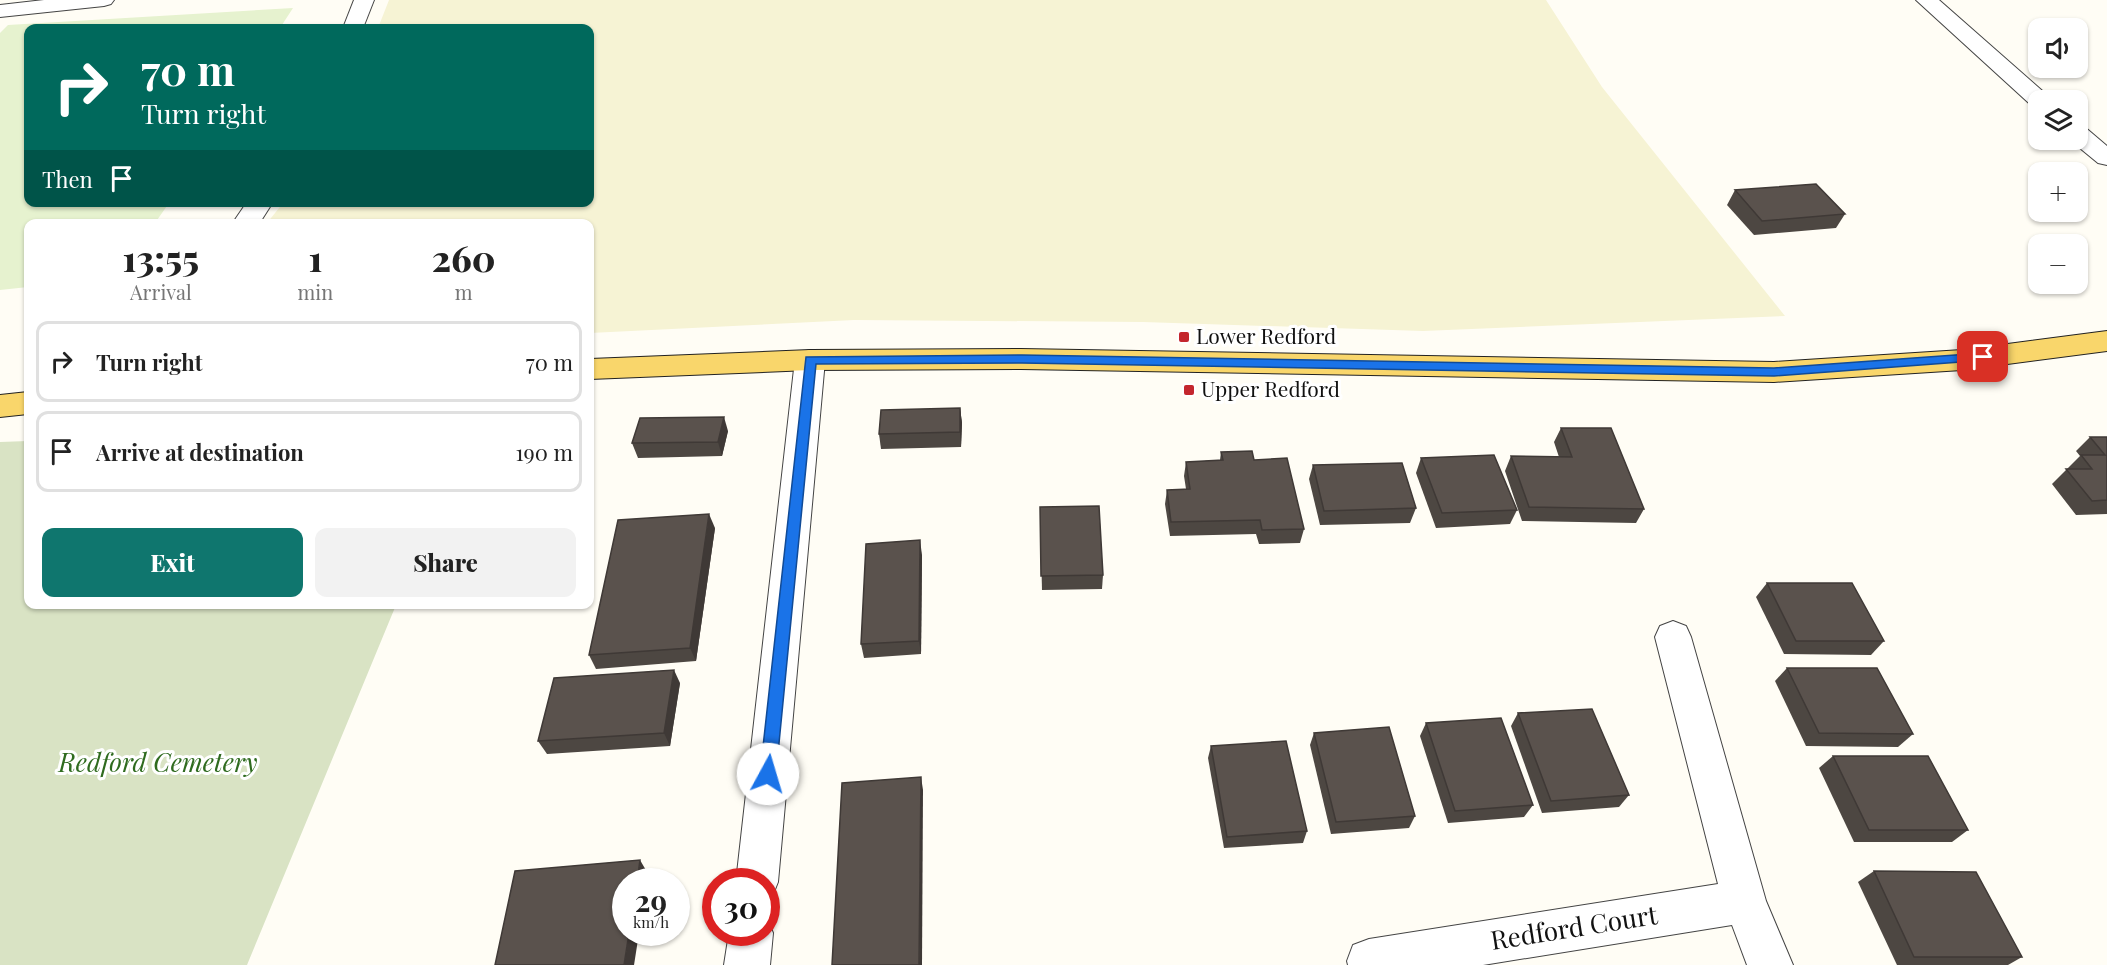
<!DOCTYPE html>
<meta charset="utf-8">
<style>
:root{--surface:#fff;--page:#f2f2f2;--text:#222;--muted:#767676;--line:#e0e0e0;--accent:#0f766e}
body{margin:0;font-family:"Playfair Display",serif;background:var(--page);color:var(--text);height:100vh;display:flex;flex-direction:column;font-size:22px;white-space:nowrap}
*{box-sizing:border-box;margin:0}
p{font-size:20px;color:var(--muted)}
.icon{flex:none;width:33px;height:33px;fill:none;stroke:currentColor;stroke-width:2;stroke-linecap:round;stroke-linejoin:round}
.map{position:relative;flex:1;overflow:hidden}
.drawer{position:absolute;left:24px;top:219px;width:570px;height:390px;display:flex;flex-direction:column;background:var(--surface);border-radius:12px;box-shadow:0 2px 4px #0004}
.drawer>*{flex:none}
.banner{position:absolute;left:24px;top:24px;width:570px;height:183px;border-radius:12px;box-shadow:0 2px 4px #0004;background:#00695c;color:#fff;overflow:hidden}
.buttons{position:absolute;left:2028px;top:18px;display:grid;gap:12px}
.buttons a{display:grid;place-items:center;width:60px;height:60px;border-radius:12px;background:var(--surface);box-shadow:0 2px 4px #0004;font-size:30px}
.speed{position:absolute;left:612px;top:868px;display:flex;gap:12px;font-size:30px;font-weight:700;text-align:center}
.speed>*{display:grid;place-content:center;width:78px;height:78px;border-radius:50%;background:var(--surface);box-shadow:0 2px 4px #0004;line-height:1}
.speed small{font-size:15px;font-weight:400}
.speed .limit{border:9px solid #d22;background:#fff;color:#111}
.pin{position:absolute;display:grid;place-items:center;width:51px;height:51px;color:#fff;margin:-26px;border-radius:12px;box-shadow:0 3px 9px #0006}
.me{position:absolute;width:66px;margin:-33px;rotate:6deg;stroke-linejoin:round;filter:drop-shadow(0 0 4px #0008)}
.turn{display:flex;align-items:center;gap:21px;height:126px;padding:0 18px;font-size:27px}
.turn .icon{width:78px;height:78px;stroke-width:2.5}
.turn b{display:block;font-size:42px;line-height:51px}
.then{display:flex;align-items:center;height:57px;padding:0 18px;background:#0003;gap:12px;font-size:22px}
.eta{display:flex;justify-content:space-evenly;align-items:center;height:102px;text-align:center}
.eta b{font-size:36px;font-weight:800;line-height:42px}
.primary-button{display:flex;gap:12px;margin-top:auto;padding:12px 18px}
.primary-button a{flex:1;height:69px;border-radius:12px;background:var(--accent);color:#fff;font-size:24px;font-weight:800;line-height:69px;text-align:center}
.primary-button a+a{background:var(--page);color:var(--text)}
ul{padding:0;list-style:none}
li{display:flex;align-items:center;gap:18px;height:81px;margin:0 12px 9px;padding:0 6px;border:3px solid var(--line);border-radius:12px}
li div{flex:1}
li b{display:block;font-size:22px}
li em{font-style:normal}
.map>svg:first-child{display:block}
.farmland{fill:#f6f3d4}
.cemetery{fill:#d9e3c4}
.pitch{fill:#e6f2cf}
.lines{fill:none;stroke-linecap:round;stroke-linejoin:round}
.minor-casing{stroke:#444;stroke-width:2}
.major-casing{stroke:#222;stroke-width:2}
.minor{fill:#fff;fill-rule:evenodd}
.major{fill:#f9d66b;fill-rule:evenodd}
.wall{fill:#4d4742}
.shaded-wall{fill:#3f3936}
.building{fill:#5a524d;stroke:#3f3936;stroke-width:1.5}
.route{fill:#1a73e8;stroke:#114b97;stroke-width:1.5}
.poi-dot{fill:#c4262e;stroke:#fff;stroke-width:2}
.labels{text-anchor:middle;stroke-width:6;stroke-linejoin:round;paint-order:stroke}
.poi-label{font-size:21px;fill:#111;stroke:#fff;text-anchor:start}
.near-park-label{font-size:26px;font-style:italic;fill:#2f6b1f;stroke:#fff}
.near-street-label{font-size:26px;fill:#111;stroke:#fff}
</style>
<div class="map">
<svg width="2107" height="965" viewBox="0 0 2107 965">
<rect width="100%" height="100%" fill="#fffdf5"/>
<path class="farmland" d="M389,0H1546L1602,87L1785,316L1423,331L1143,322L854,320L590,333V224L381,223L382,219L267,223L283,203L590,202V28H378Z"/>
<path class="cemetery" d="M28,441V604L396,605L247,965H0V442Z"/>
<path class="pitch" d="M293,8L280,28H28V202L169,203L155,223L28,224V287L0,290V33L8,25Z"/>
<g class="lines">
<g class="minor-casing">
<g id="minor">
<path d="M44,0H114L111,4L104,6L0,17V5Z"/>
<path d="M354,0H374L363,28H343Z"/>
<path d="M1916,0H1939L2047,95L2050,100H2038V107L2031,105Z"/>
<path d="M2078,127L2087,129L2107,146V165L2098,163L2070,140H2078Z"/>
<path d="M247,202H273L259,224H232Z"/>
<path d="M810,350L821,353L825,360L778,882L772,897L766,899V882H736L795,360L799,353Z"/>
<path d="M1673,621L1686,626L1691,637L1766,901L1793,965H1747L1732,925L1483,965H1348L1347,961L1353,945L1369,939L1718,884L1655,637L1660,626Z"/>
<path d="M766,917L773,933L770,965H724L729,933H766Z"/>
</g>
</g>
<g class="major-casing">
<g id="major">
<path d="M2107,331V351L1962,370L1774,382L1021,369L810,370L590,379V359L810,350L1021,349L1774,362L1962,350Z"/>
<path d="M28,392V414L0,417V395Z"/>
</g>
</g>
<use href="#minor" class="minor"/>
<use href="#major" class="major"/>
</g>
<g class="wall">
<path d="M1735,190L1845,214L1836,228L1754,235L1727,205Z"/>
<path d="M960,408L962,423L961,447L881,449L879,434Z"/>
<path d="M1561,428L1644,509L1636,523L1522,521L1505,471L1511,456L1559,457L1554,442Z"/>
<path d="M728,431L722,456L638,458L632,443Z"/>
<path d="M2090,437H2107V514L2076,515L2052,484L2080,456L2076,451Z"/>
<path d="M1221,452L1254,460L1304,529L1300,543L1259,544L1256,534L1170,536L1165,504L1167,490L1186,489L1184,476L1186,462L1220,460Z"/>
<path d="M1421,458L1517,510L1510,524L1436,528L1416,473Z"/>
<path d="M1313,465L1416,508L1410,523L1320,525L1309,479Z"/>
<path d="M1040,507L1103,575L1102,589L1042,590Z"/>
<path d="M715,528L696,661L596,669L589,655Z"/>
<path d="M922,555L921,654L864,658L861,644Z"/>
<path d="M1767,583L1884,641L1871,655L1784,654L1756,597Z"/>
<path d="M1787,668L1913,734L1898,747L1806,746L1775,681Z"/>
<path d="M680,683L670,746L547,754L538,741Z"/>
<path d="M1518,713L1629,795L1619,807L1542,813L1511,726Z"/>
<path d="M1426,723L1533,805L1524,817L1448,823L1420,736Z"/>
<path d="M1314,733L1415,816L1409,828L1331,834L1310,745Z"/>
<path d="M1211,746L1307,831L1303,843L1224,848L1208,758Z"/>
<path d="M1833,756L1968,830L1952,842H1854L1819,768Z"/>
<path d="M1874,871L2022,957L2008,965H1897L1858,882Z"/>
</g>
<g class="shaded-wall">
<path d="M960,408L962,423L961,447L960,432Z"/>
<path d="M724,417L728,431L722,456L718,442Z"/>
<path d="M709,514L715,528L696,661L690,648Z"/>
<path d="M920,540L922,555L921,654L919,641Z"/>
<path d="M674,670L680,683L670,746L664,733Z"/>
<path d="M921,777L923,790L922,965H919Z"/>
<path d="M640,860L647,872L646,882H637Z"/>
<path d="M629,933H639L634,965H624Z"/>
</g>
<g class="building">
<path d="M1816,184L1845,214L1762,221L1735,190Z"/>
<path d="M960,408V432L879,434L881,410Z"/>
<path d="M724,417L718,442L632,443L640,418Z"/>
<path d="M1561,428H1611L1644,509L1529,507L1511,456L1572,457Z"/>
<path d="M2090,437H2107V500L2092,501L2066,469H2092L2081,455H2105Z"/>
<path d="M1252,451L1254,460L1287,458L1304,529L1262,530L1260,520L1171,522L1167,490L1190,489L1186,462L1223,460L1221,452Z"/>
<path d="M1494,455L1517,510L1442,513L1421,458Z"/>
<path d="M1402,463L1416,508L1324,511L1313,465Z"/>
<path d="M1099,506L1103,575L1041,576L1040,507Z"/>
<path d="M709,514L690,648L589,655L618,520Z"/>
<path d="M920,540L919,641L861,644L866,544Z"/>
<path d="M1767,583H1852L1884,641H1796Z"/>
<path d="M1787,668H1877L1913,734L1819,733Z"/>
<path d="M674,670L664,733L538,741L554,678Z"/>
<path d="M1592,709L1629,795L1551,801L1518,713Z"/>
<path d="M1501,718L1533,805L1455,811L1426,723Z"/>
<path d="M1389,727L1415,816L1336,822L1314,733Z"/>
<path d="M1286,741L1307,831L1227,837L1211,746Z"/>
<path d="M1833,756H1928L1968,830H1869Z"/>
<path d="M921,777L919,965H832L842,783Z"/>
<path d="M640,860L637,882H626V933H629L624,965H495L515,871Z"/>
<path d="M1874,871L1976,872L2022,957H1914Z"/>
</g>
<path class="route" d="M1983,353L1989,357L1987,360L1774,376L1022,363L816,364L776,774L774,780L768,782L762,780L760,774L806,357L1022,355L1774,368Z"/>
<g class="poi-dot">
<rect x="1178" y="331" width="12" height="12" rx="3"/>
<rect x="1183" y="384" width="12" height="12" rx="3"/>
</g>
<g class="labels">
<g class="poi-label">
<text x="1196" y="344">Lower Redford</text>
<text x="1201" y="397">Upper Redford</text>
</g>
<g class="near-park-label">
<text x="158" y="772">Redford Cemetery</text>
</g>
<g class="near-street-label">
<text transform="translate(1574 928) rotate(-9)" y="9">Redford Court</text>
</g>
</g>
</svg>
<div class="buttons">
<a><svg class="icon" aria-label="sound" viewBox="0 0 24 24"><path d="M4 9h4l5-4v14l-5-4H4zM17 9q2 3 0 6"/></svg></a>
<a><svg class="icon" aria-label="layers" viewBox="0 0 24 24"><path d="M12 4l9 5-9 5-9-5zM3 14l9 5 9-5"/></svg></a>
<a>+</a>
<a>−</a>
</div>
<div class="speed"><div>29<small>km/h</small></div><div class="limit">30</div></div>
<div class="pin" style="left:1983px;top:357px;background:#d93025"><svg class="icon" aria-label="arrive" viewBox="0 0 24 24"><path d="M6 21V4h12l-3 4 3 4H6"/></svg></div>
<svg class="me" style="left:768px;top:774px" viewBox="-20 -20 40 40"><circle r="19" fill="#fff"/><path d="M0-13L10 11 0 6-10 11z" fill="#1a73e8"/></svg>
<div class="banner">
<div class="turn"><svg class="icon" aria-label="right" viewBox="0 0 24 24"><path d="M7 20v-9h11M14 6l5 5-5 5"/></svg><div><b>70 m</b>Turn right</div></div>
<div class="then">Then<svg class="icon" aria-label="arrive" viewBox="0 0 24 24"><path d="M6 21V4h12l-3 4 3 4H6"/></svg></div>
</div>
<section class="drawer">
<div class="eta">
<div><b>13:55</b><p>Arrival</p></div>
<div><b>1</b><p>min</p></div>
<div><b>260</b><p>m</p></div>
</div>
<ul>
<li><svg class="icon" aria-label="right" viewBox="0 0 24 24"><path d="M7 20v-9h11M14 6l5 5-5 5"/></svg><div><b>Turn right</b></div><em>70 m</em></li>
<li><svg class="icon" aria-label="arrive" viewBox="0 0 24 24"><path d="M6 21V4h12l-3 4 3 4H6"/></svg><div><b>Arrive at destination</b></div><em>190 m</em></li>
</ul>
<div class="primary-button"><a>Exit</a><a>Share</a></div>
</section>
</div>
